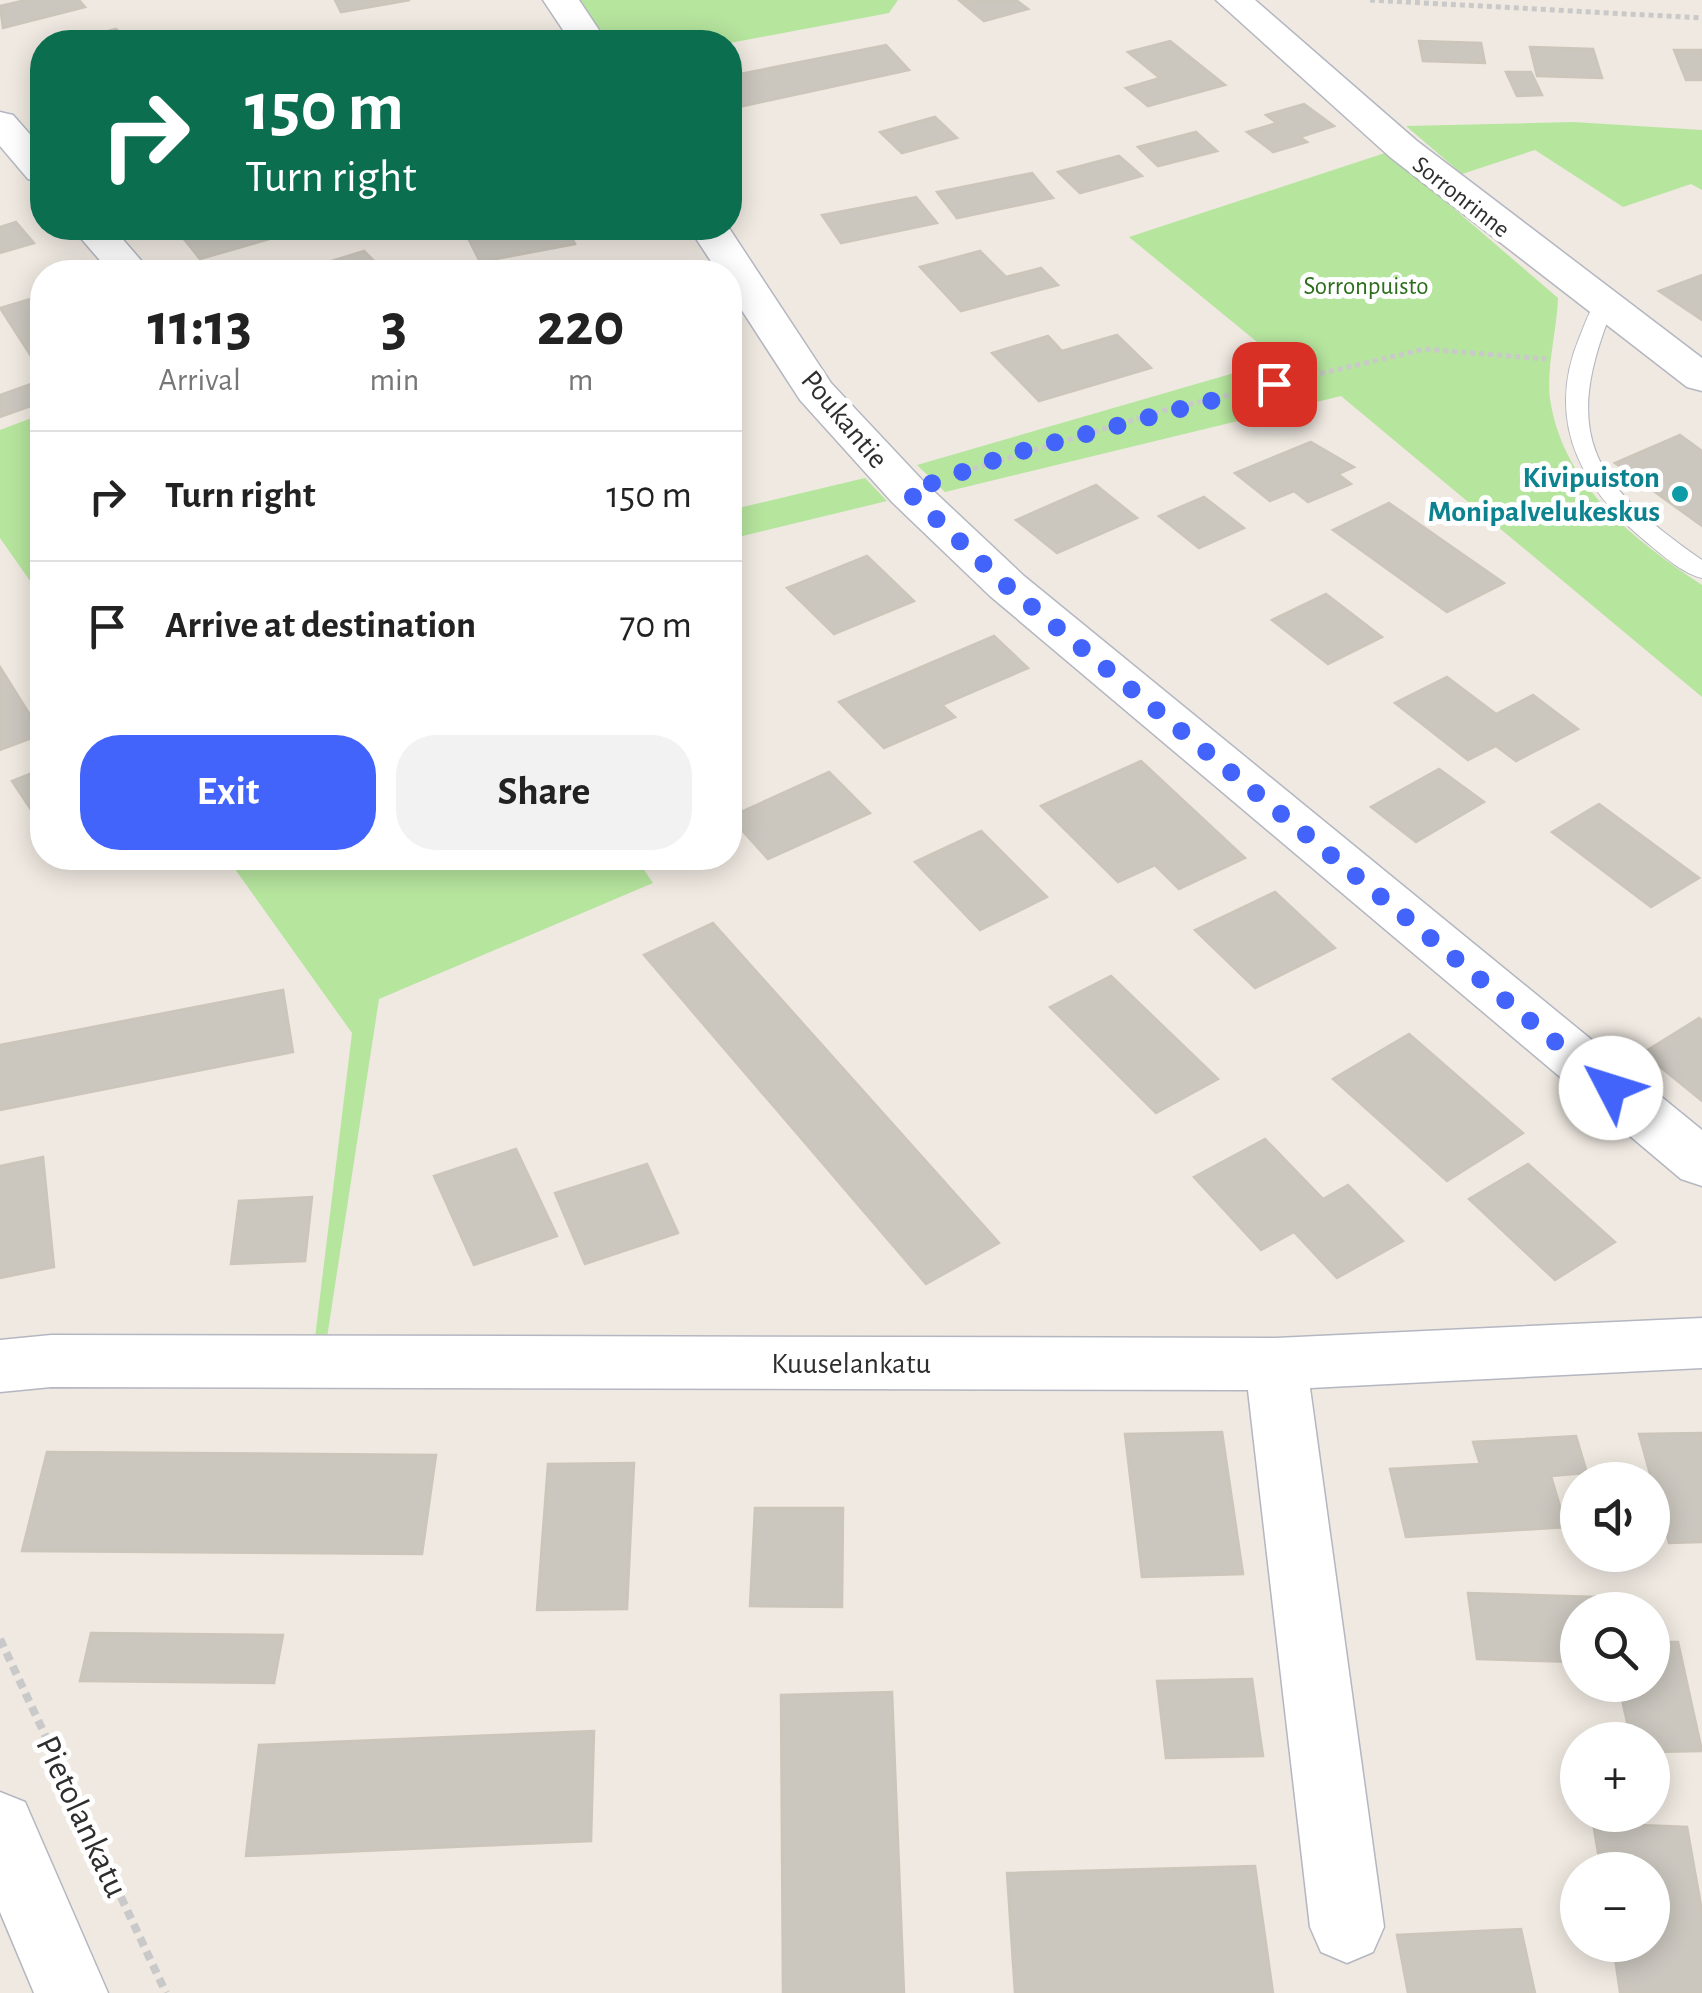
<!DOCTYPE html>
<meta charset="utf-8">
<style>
:root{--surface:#fff;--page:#f2f2f2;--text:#222;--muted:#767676;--line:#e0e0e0;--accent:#4264fb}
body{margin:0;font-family:"Alegreya Sans",sans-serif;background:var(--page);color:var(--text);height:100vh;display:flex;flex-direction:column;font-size:38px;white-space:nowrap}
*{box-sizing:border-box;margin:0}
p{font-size:32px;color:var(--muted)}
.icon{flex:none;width:55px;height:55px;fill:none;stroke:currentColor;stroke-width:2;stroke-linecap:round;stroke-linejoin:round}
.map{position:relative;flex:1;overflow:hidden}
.drawer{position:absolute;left:30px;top:260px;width:712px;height:610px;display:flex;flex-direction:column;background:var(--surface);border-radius:40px;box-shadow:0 5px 25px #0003}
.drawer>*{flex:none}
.hud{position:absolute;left:30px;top:30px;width:712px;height:210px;border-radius:40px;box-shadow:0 5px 25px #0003;background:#0b6e4f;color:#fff;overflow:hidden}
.tools{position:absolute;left:1560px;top:1462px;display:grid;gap:20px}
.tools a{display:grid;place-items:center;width:110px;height:110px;border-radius:50%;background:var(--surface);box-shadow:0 5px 25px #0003;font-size:50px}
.pin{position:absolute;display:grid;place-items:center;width:85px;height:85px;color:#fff;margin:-42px;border-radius:20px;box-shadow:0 5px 15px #0006}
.me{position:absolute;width:110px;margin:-55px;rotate:310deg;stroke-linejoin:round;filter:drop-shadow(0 0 8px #0008)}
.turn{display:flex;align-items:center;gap:35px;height:210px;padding:0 50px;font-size:45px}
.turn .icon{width:130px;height:130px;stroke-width:2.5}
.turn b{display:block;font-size:70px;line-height:85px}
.eta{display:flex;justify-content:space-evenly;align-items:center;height:170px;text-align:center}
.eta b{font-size:60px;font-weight:700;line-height:70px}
.button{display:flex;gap:20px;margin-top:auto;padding:20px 50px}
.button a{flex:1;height:115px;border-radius:40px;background:var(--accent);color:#fff;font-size:40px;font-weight:700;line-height:115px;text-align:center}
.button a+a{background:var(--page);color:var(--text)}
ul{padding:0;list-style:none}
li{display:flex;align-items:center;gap:30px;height:130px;padding:0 50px;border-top:2px solid var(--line)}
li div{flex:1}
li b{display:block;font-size:38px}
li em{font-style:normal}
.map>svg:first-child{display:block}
.green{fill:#b6e59e}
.building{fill:#cbc7bf;stroke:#cbc5ba;stroke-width:2.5}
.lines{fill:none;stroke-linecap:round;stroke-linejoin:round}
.lane-casing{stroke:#b4b7c1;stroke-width:2}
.street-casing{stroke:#b4b7c1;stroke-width:3}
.path-far1{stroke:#c9c9c9;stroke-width:5;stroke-dasharray:5 4;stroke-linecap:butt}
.path{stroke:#c9c9c9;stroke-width:8;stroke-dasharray:9 6;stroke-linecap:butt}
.lane{fill:#fff;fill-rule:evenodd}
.street{fill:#fff;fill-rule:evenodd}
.route{stroke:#4264fb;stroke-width:18;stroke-dasharray:0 32.4}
.culture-dot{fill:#0f9aa8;stroke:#fff;stroke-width:4}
.labels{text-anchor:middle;stroke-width:10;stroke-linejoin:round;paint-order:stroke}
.far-street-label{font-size:25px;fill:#2e2e2e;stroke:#fff}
.far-park-label{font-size:25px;fill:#2c6e1b;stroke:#fff}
.street-label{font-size:30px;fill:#2e2e2e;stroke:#fff}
.culture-label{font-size:30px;font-weight:bold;fill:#0d838f;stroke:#fff;text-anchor:end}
.near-street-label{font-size:35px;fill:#2e2e2e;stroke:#fff}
</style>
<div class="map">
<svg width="1702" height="1993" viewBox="0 0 1702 1993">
<rect width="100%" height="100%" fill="#efe9e1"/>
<g class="green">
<path d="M578,0H898L889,13L730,43L608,42Z"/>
<path d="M1573,122L1702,130V190L1691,184L1623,207L1535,150L1462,174L1406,126Z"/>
<path d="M1388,152L1558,298C1557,330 1546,368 1550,399C1563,486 1634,540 1702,585V697L1341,396L945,492L917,465L1279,360L1129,237Z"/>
<path d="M42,414V598L0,538V430Z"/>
<path d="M865,478L887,501L730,539V510Z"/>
<path d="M227,858H636L653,883L379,999L326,1344L314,1346L352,1033Z"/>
</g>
<g class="building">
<path d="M26,0H79L85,7L3,28L0,6Z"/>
<path d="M335,0H410L341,12Z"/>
<path d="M1016,0L1028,9L984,21L960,1Z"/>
<path d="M116,29L130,42H86L82,38Z"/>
<path d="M1170,41L1225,85L1148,106L1126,88L1160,78L1128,52Z"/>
<path d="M1419,41L1481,43L1485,63L1423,61Z"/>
<path d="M886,45L909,70L730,109V76Z"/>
<path d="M1530,47L1593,49L1602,78L1537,76Z"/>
<path d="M1674,50H1702V80H1686Z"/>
<path d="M1506,72H1531L1542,95L1517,96Z"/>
<path d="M1304,104L1334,126L1300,137L1307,142L1273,152L1247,132L1277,123L1266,115Z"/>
<path d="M935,117L957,138L902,153L880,132Z"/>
<path d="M1196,132L1217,151L1158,166L1138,147Z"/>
<path d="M1119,156L1142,176L1080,193L1058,172Z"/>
<path d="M1032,173L1053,198L957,218L937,192Z"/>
<path d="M916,197L937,223L841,243L822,215Z"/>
<path d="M16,222L34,243L0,253V227Z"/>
<path d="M175,228H302L304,229L200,259Z"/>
<path d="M463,228H567L575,244L480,262Z"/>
<path d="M364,251L385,272H296Z"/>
<path d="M980,251L1006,277L1041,268L1058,285L961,311L920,267Z"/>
<path d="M1702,275V320L1659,291Z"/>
<path d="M41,296L42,352L31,356L0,308Z"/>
<path d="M1117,335L1151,368L1039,401L992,353L1048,336L1062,351Z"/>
<path d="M42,380V402L0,417V395Z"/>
<path d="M1680,435L1702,451V526L1615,463Z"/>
<path d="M1311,442L1354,467L1338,474L1351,484L1308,502L1294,491L1270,501L1235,473Z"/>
<path d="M1096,485L1137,518L1057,553L1016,520Z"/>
<path d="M1204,497L1244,528L1199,548L1159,516Z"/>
<path d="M1389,503L1504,583L1447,612L1333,530Z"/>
<path d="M867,556L914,601L834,634L787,588Z"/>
<path d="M1326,594L1382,637L1328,664L1272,620Z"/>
<path d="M994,636L1028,668L942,705L955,717L884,748L839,702Z"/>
<path d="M0,667L42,734L0,750Z"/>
<path d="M1447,677L1496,714L1533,695L1578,729L1516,761L1496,746L1468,760L1395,703Z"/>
<path d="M1141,761L1245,858L1179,889L1155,865L1118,882L1041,806Z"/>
<path d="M42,769V826L12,781Z"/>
<path d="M1439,769L1484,802L1416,842L1371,807Z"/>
<path d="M829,772L870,813L768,859L730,817Z"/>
<path d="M1599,804L1699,878L1651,907L1552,832Z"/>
<path d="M981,831L1047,897L980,930L915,862Z"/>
<path d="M1275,892L1335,948L1255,988L1195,930Z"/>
<path d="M713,923L999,1243L926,1284L644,955Z"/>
<path d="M1111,976L1218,1079L1156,1113L1050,1007Z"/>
<path d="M283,990L293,1052L0,1110V1045Z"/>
<path d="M1699,1018L1702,1021V1101L1643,1053Z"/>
<path d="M1409,1034L1523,1133L1447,1181L1333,1079Z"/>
<path d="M1265,1139L1323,1199L1348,1185L1403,1241L1337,1278L1294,1232L1261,1250L1194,1177Z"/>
<path d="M516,1149L557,1236L474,1265L434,1176Z"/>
<path d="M43,1157L54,1267L0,1278V1166Z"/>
<path d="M647,1164L678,1233L585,1264L555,1193Z"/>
<path d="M1528,1164L1615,1242L1555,1280L1469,1199Z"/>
<path d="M312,1197L305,1261L231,1264L239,1201Z"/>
<path d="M1222,1432L1243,1574L1142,1577L1125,1434Z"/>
<path d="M1702,1433V1542L1669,1543L1639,1434Z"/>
<path d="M1576,1436L1587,1473L1551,1476L1566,1527L1406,1537L1390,1469L1480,1464L1473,1442Z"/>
<path d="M47,1452L436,1455L422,1554L22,1551Z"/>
<path d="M634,1463L627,1609L537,1610L548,1464Z"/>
<path d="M755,1508H843L842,1607L750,1606Z"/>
<path d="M1468,1593L1598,1597L1601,1610H1578V1662L1477,1659Z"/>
<path d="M91,1633L283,1635L274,1683L80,1681Z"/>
<path d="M1652,1642H1678L1702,1751L1652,1752V1740H1631L1621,1695H1647L1644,1685H1652Z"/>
<path d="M1252,1679L1263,1756L1166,1758L1157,1681Z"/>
<path d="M892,1692L904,1993H783L781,1695Z"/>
<path d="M594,1731L591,1841L246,1856L259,1745Z"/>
<path d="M1593,1823L1687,1827L1702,1911V1993L1620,1992L1613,1945H1652V1870H1601Z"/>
<path d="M1255,1866L1273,1993H1015L1007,1873Z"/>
<path d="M1521,1929L1535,1993H1408L1397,1935Z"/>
</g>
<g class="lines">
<g class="lane-casing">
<path id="lane" d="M1604,299L1614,305C1560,435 1591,483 1702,560V578C1681,573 1660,553 1644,540C1579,486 1545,419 1580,336C1586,323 1590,303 1604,299Z"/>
</g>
<g class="street-casing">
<g id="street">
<path d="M543,0H579L607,42H571Z"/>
<path d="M1216,0H1255L1417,141L1702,358V391L1687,387L1390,157Z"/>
<path d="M0,112L13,115L42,148V182L28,179L0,146Z"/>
<path d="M72,228H113L151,272H110Z"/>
<path d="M689,228H729L831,383L924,482L1024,576L1702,1130V1186L1681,1179L990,596L892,502L800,400L730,292V272H718Z"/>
<path d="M1702,1318V1368L1310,1388L1384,1927L1373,1952L1347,1963L1321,1952L1310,1927L1248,1390L51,1387L0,1392V1340L51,1335L1276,1338Z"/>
<path d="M0,1792L25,1802L108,1993H34L0,1912Z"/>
</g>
</g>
<g class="path-far1">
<path d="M1370,0L1702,18"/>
<path d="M956,474L1169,409L1425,349L1546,359"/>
</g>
<path class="path" d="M0,1639L166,1993"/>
<use href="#lane" class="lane"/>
<use href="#street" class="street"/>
</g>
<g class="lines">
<path class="route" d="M1274,384L1011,454L908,492L1007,586L1611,1088"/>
</g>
<circle class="culture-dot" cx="1680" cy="494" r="10"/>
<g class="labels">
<g class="far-street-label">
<text transform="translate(1462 196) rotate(38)" y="9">Sorronrinne</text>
</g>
<g class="far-park-label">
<text x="1366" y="294">Sorronpuisto</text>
</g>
<g class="street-label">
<text transform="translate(845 419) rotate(50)" y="10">Poukantie</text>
<text x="851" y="1373">Kuuselankatu</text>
</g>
<g class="culture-label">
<text x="1660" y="487">Kivipuiston<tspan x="1660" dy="34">Monipalvelukeskus</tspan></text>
</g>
<g class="near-street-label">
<text transform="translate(83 1816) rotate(65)" y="12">Pietolankatu</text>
</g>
</g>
</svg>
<div class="tools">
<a><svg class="icon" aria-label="sound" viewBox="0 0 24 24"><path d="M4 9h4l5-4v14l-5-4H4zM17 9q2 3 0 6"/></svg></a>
<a><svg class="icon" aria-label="search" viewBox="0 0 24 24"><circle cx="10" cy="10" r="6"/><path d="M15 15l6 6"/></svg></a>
<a>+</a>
<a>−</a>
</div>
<div class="pin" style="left:1274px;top:384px;background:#d93025"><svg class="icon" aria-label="arrive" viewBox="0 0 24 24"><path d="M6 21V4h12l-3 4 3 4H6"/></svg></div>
<svg class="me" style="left:1611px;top:1088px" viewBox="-20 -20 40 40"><circle r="19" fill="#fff"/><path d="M0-13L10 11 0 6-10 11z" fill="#4264fb"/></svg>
<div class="hud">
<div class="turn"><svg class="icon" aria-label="right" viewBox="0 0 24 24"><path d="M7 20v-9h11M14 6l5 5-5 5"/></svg><div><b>150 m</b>Turn right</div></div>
</div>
<section class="drawer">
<div class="eta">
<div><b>11:13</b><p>Arrival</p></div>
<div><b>3</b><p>min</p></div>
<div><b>220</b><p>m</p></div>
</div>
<ul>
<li><svg class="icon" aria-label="right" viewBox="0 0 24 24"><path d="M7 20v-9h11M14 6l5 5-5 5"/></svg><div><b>Turn right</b></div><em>150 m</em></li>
<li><svg class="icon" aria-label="arrive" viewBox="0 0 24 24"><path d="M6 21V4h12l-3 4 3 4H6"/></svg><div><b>Arrive at destination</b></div><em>70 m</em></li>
</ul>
<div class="button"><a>Exit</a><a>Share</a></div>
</section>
</div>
